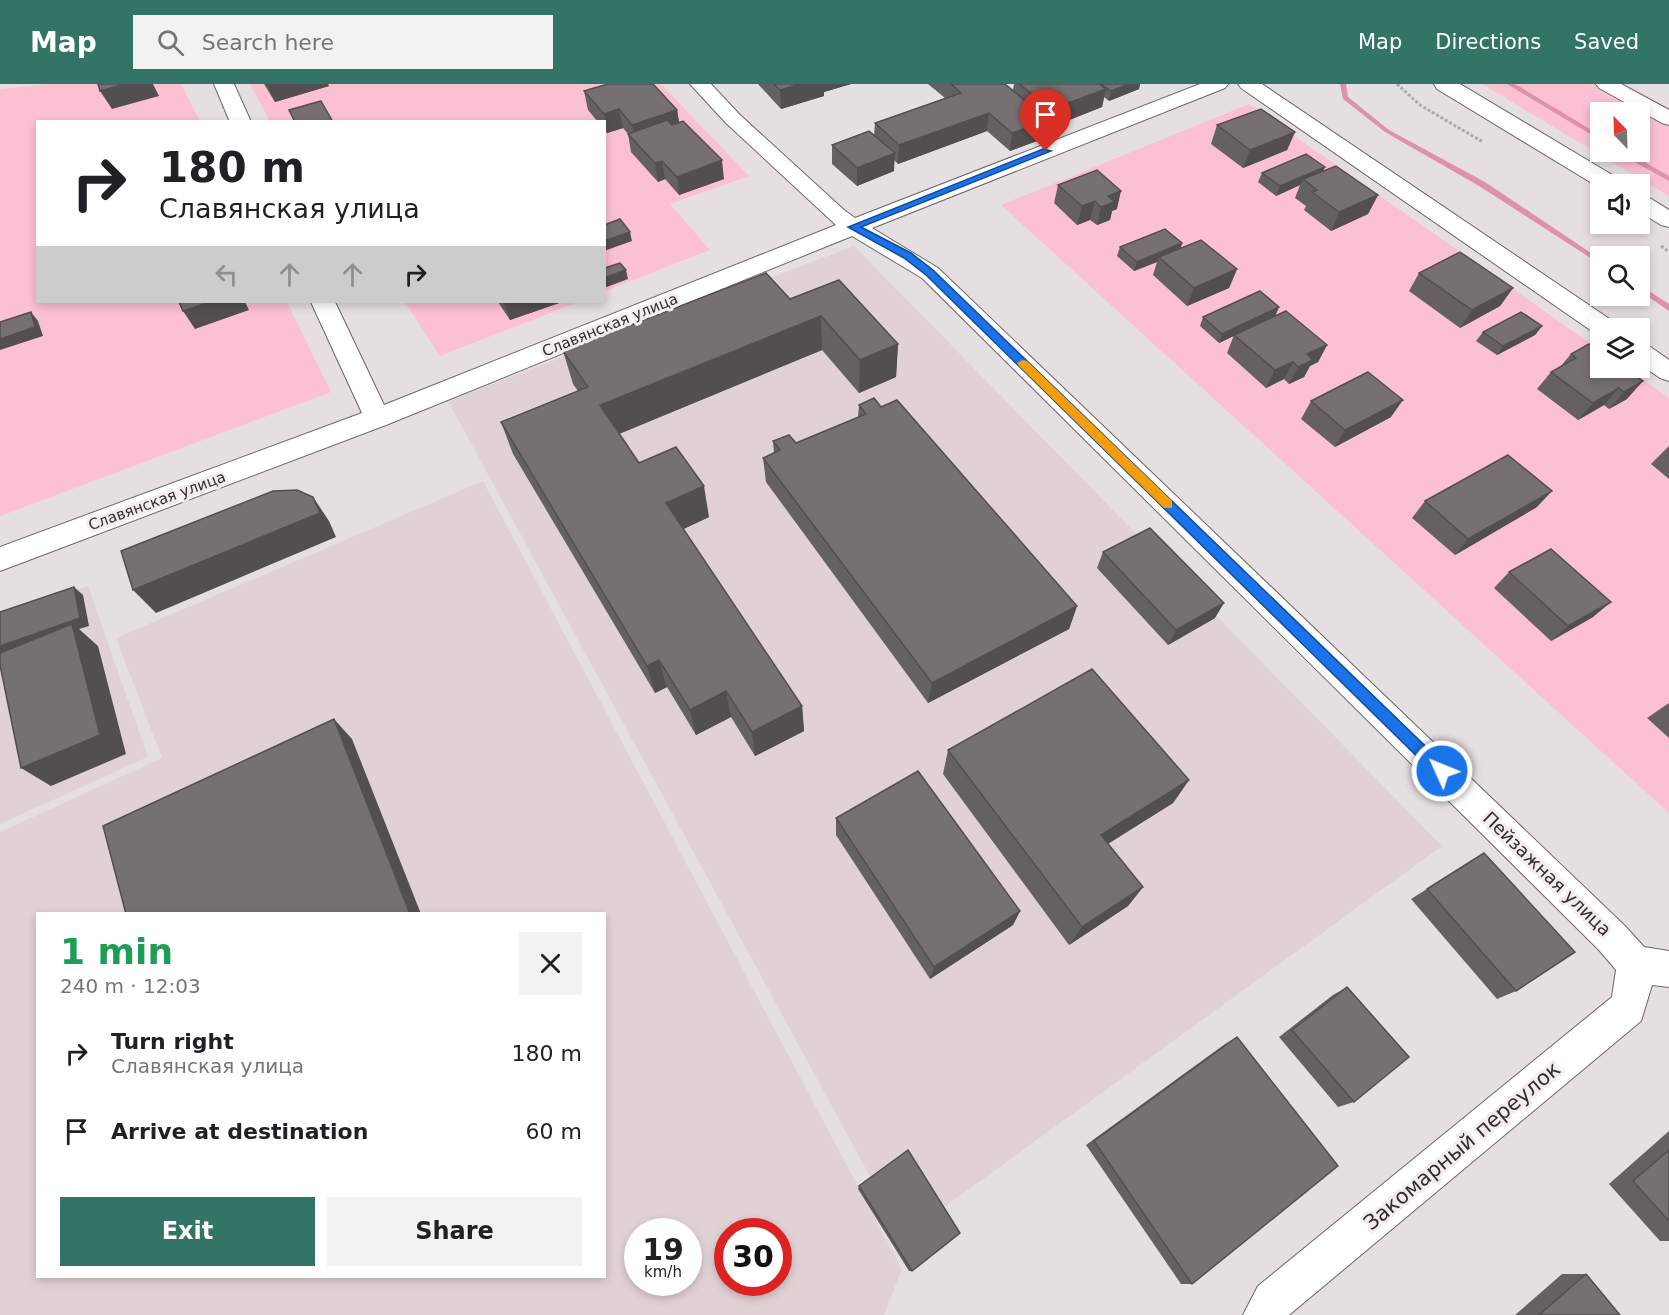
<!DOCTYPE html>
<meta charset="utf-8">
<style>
:root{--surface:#fff;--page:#f2f2f2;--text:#202124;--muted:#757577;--accent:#327567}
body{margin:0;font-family:"DejaVu Sans",sans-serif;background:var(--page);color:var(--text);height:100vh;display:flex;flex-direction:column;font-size:22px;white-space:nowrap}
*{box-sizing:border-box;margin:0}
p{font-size:20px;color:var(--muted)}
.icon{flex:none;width:33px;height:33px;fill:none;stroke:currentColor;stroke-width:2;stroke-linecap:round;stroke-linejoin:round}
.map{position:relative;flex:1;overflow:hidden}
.details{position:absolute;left:36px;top:828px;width:570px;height:366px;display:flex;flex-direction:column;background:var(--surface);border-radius:0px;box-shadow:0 3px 9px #0003}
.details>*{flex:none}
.guide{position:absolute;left:36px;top:36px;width:570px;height:183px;border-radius:0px;box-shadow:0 3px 9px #0003;background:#fff;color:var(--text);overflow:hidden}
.needle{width:39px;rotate:337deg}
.fabs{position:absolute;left:1590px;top:18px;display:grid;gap:12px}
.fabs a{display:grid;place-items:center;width:60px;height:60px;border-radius:0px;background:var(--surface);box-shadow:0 3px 9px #0003;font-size:30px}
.speed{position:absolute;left:624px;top:1134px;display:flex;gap:12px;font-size:30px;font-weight:700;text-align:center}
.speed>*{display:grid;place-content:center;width:78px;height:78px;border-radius:50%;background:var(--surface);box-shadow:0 3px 9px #0003;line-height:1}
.speed small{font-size:15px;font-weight:400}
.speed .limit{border:9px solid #d22;background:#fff;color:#111}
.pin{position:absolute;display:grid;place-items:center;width:51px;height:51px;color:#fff;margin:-62px -26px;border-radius:50% 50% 50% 0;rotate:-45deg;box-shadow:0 0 6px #0007}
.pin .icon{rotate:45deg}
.me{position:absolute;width:66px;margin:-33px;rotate:314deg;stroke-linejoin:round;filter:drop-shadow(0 0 4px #0008)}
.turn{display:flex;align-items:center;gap:21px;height:126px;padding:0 24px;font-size:27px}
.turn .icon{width:78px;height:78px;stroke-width:2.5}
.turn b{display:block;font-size:42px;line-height:51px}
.lanes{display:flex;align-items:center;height:57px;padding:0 24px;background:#0003;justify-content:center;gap:30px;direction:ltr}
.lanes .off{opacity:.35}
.round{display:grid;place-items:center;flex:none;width:63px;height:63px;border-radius:0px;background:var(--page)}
.overview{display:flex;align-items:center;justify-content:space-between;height:102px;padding:0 24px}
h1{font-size:36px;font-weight:700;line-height:45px;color:#1e9e55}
.cta{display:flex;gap:12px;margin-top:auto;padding:12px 24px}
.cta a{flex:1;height:69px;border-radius:0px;background:var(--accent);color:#fff;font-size:24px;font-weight:700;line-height:69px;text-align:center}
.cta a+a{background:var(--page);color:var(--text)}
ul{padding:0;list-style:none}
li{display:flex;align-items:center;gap:18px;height:78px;padding:0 24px}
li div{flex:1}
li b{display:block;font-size:22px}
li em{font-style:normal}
header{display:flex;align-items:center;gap:36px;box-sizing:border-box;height:84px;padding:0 30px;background:var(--accent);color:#fff}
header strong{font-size:28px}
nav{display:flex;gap:33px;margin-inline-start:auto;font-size:21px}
.search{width:420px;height:54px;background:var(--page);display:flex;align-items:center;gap:15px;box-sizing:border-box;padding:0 21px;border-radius:0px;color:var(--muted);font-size:22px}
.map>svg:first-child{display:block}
.built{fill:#e0d1d5;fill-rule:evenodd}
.green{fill:#fcc0d3;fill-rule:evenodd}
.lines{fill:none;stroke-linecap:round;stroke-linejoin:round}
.stream{fill:#de91ac;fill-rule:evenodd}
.street-casing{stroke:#6c6668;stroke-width:2}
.primary-casing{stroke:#6c6668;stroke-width:2}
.path{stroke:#aea9aa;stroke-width:3;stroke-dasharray:3 2;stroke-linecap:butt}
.street{fill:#fff;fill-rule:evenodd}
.primary{fill:#fff;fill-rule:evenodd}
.wall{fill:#656062}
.shaded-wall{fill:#534e50}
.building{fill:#767072;stroke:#534e50;stroke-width:1.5}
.route{fill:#1a73e8;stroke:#114b97;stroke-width:1.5}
.slow{fill:#f59e0b}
.labels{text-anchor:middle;stroke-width:6;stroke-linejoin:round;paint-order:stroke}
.far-street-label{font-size:15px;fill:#312e2f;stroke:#f4ecee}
.street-label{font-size:18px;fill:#312e2f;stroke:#f4ecee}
.near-street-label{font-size:21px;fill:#312e2f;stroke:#f4ecee}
</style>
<header>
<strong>Map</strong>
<div class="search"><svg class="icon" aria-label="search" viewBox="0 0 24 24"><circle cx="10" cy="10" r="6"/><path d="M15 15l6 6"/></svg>Search here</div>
<nav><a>Map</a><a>Directions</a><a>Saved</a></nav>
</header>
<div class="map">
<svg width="1669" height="1231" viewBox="0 0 1669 1231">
<rect width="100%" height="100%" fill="#e6dfe1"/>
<g class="built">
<path d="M854,162L1442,762L903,1153L448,317Z"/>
<path d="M483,397L902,1185L884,1231H0V748L162,674L116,554ZM38,830H604V1192H38ZM638,1148H688V1198H638ZM728,1148H778V1198H728Z"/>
<path d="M88,502L148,673L0,740V531Z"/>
</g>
<g class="green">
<path d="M47,0H181L200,37L38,38V218H287L331,308L0,432V5Z"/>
<path d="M250,0H661L749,92L670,120L710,166L605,207L604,38L270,37Z"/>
<path d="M1482,0H1625L1669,24V112ZM1600,28H1640V68H1600Z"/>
<path d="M1249,20L1600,266V284H1626L1669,314V729L1001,121Z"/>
<path d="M405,218H578L440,272Z"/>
</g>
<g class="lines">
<g class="stream">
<path d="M1340,0H1346L1348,13L1389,46L1485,98L1600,175V180L1479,102L1385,48L1343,15Z"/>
<path d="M1507,0H1515L1600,51V56Z"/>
<path d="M1620,68H1627L1669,92V97L1620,70Z"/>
<path d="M1640,201L1669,220V227L1640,207Z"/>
</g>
<g class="street-casing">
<g id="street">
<path d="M214,0H234L251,38H230Z"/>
<path d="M690,0H711L740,31L844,126L855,134L1200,0H1228L1225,4L872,144L938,184L1625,842L1644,863L1669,867V903L1652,901L1641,937L1289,1231H1243L1258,1202L1612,913L1616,886L1599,866L922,194L852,152L386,341L0,487V463L362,329L311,218H335L384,321L836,141L726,39Z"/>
<path d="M1238,0H1262L1614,238L1617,244H1600V251L1596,250L1241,4Z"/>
<path d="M1596,0H1621L1669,26V41L1662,39L1599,4Z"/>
<path d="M1640,259L1649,262L1669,276V297L1660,294L1640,280Z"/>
</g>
</g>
<g class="primary-casing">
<g id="primary">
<path d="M1434,0H1460L1619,95L1623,100H1600V104L1437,5Z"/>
<path d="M1640,111L1648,113L1669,126V143L1661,141L1640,128Z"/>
</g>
</g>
<g class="path">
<path d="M1397,0L1420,21L1483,58"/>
<path d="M1661,162L1669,168"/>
</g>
<use href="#street" class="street"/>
<use href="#primary" class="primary"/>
</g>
<g class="wall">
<path d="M264,0H328L329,2L275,18Z"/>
<path d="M758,0H851L824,8V12L781,25Z"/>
<path d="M928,0H1005L1013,6L1014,0H1140L1139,5L1109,17L1104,13L1102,23L1049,44L1047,42L1045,54L1010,67L987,47L898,80L894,76V87L857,102L832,80V61L874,52L875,39L945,14Z"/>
<path d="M584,7L677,26L679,38L724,95L679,111L665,95L658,98L631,68L628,50L623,44L607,49L604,45V38H598L588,26Z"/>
<path d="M1217,41L1295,48L1287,66L1243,84L1211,60Z"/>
<path d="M1325,83L1323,87L1378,111L1368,130L1331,147L1304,126L1306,122L1295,114L1300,101L1276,112L1258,98L1262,89Z"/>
<path d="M1058,101L1117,125L1112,127L1110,136L1097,141L1090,136L1077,141L1054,119Z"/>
<path d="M1182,159L1181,164L1237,185L1229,204L1187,222L1153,191L1157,178L1134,187L1117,172L1120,163Z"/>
<path d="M1419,189L1513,204L1500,222L1460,244L1409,207Z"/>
<path d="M790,215L898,260L896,293L859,309L822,266L619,350L639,379L709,433L683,445L802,622L804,647L755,672L731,633L696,651L667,603L655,609L513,370L501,338L578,307L573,300L563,267Z"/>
<path d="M498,218H562L510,236Z"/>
<path d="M1279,223L1275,232L1219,259L1200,242L1203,233Z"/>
<path d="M1542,242L1535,251L1497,271L1476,257L1483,248Z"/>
<path d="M1234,251L1327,261L1318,278L1310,282L1304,293L1289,300L1284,295L1266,304L1227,269Z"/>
<path d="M1571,270L1623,284L1627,315L1609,325L1604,321L1578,336L1537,305L1551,288L1560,283Z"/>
<path d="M1311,317L1391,333L1335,363L1301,335Z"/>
<path d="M859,321L881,323L1077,522L1069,545L928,619L766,398L763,374L774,369L773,357L796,359L858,333Z"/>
<path d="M1669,362V395L1651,380Z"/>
<path d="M1425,417L1537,423L1455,471L1412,434Z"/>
<path d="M1103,468L1215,534L1168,561L1097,484Z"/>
<path d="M1509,488L1593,533L1551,557L1494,504Z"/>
<path d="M1669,619V654L1647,634Z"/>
<path d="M948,666L1189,696L1173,719L1108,760L1143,803L1128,822L1069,861L943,690Z"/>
<path d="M836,734L1020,827L1013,841L930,895L836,751Z"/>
<path d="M1484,769L1516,907L1497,915L1411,815Z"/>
<path d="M1347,903L1354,1018L1338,1023L1279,953L1333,911Z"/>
<path d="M1237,953L1192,1200H1181L1086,1061L1225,960Z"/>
<path d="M1669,1047V1157H1660L1609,1100Z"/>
<path d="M859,1102L912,1187H909L858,1105Z"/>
<path d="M1562,1190H1586L1620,1231H1515Z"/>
</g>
<g class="shaded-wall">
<path d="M125,0H153L159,12L112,25L100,7Z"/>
<path d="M266,0H328L329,2L275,18Z"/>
<path d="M800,0H851L824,8V12L781,25L780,6Z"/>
<path d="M1129,0H1140L1139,5L1109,17L1111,7Z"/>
<path d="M1106,5L1102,23L1049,44L1052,25Z"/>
<path d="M619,25L623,44L607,49L604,30Z"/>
<path d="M677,26L680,44L636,59L632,41Z"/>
<path d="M989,29L987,47L898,80L899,61Z"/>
<path d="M1048,36L1045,54L1010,67L1012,49Z"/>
<path d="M1295,48L1287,66L1243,84L1250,66Z"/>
<path d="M895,69L894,87L857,102V84Z"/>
<path d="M722,76L724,95L679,111L677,93Z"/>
<path d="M662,77L665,95L658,98L655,79Z"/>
<path d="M1325,83L1320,92L1303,95L1300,101L1276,112L1280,102Z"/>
<path d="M1121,107L1117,125L1112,127L1110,136L1097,141L1101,123L1108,112Z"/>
<path d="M1378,111L1368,130L1331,147L1339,128Z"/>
<path d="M1095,117L1090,136L1077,141L1082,122Z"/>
<path d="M630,148L632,157L604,167V157Z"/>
<path d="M1182,159L1179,169L1159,173L1157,178L1134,187L1137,178Z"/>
<path d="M1237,185L1229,204L1187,222L1194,204Z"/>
<path d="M626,186L628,195L604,204V194Z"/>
<path d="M1513,204L1500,222L1460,244L1472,226Z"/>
<path d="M210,218H245L249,226L195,245L183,227Z"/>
<path d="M504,218H562L510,236Z"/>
<path d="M1279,223L1275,232L1219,259L1222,250Z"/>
<path d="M31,228L38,237L43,252L0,266V255Z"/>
<path d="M821,232L822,266L609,354L600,321Z"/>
<path d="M1542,242L1535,251L1497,271L1503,262Z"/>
<path d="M898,260L896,293L859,309L860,276Z"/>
<path d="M1327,261L1318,278L1310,282L1304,293L1289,300L1298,283L1307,270Z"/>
<path d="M1293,278L1284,295L1266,304L1275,286Z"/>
<path d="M1643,297L1627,315L1609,325L1624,308Z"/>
<path d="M1619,304L1604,321L1578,336L1593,319Z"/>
<path d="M1403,316L1391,333L1335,363L1345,346Z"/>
<path d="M704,402L709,433L673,450L666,419Z"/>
<path d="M1552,407L1537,423L1455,471L1468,455Z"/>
<path d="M313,413L329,437L336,453L156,529L133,506Z"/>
<path d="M74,503L83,511L89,542L79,545L98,562L126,670L51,702L21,684L0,572V562Z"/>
<path d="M1611,518L1593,533L1551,557L1568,542Z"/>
<path d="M1224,519L1215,534L1168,561L1176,546Z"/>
<path d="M1077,522L1069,545L928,619L932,599Z"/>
<path d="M659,576L667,603L655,609L647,582Z"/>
<path d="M726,607L731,633L696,651L690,626Z"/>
<path d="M802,622L804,647L755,672L752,648Z"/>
<path d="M334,635L352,655L421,830H410Z"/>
<path d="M1189,696L1173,719L1088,772L1101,751Z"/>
<path d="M1143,803L1128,822L1069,861L1082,843Z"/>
<path d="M1020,827L1013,841L930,895L934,883Z"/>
</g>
<g class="building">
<path d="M98,0H125L100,7Z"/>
<path d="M608,0H653L677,26L632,41L619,25L604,30L584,7Z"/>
<path d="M774,0H800L780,6Z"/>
<path d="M951,0H1005L1048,36L1012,49L989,29L899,61L875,39L961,9Z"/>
<path d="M1019,0H1099L1106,5L1052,25Z"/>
<path d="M1101,0H1129L1111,7Z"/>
<path d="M321,17L333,38H295L289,26Z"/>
<path d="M1261,25L1295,48L1250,66L1217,41Z"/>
<path d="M667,36L672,41L683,37L722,76L677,93L662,77L655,79L628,50Z"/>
<path d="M869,47L895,69L857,84L832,61Z"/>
<path d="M1306,70L1325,83L1280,102L1262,89Z"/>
<path d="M1336,82L1378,111L1339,128L1312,108L1317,106L1303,95Z"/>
<path d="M1097,86L1121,107L1108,112L1115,118L1101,123L1095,117L1082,122L1058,101Z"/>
<path d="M620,135L630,148L604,157V141Z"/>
<path d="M1165,145L1182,159L1137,178L1120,163Z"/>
<path d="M1201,156L1237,185L1194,204L1159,173Z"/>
<path d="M1460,168L1513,204L1472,226L1419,189Z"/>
<path d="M620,179L626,186L604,194V184Z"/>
<path d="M766,189L790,215L839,196L898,260L860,276L821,232L600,321L639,379L676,363L704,402L666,419L802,622L752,648L726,607L690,626L659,576L647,582L501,338L588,303L563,267Z"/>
<path d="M1260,207L1279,223L1222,250L1203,233Z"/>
<path d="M179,218H210L183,227Z"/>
<path d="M1286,227L1327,261L1307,270L1313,276L1298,283L1293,278L1275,286L1234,251Z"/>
<path d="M31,228L35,243L0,255V238Z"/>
<path d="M1521,228L1542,242L1503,262L1483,248Z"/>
<path d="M1589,260L1600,268V284H1623L1643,297L1624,308L1619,304L1593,319L1551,288L1576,274L1571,270Z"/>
<path d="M1368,288L1403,316L1345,346L1311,317Z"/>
<path d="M874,314L881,323L897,316L1077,522L932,599L763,374L780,366L773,357L789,351L796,359L866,330L859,321Z"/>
<path d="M1508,371L1552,407L1468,455L1425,417Z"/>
<path d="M297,406L313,413L320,429L133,506L121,467L273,407Z"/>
<path d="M1150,444L1224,519L1176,546L1103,468Z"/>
<path d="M1551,465L1611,518L1568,542L1509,488Z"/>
<path d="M74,503L80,534L0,562V528Z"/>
<path d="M72,540L100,651L21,684L0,581V569Z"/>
<path d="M1092,585L1189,696L1101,751L1143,803L1082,843L948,666Z"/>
<path d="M334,635L410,830H126L103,742Z"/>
<path d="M918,687L1020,827L934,883L836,734Z"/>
<path d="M1484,769L1575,868L1516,907L1427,805Z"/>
<path d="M1347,903L1409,973L1354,1018L1292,946Z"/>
<path d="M1237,953L1338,1082L1192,1200L1094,1057Z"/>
<path d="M908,1066L960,1149L912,1187L859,1102Z"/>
<path d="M1669,1066V1137L1633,1097Z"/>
<path d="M1586,1190L1620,1231H1539Z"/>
</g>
<path class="route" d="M1043,65L1051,67L861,143L911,169L933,186L1447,683L1449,687L1447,692L1442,694L1437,692L926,191L904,174L848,143Z"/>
<path class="slow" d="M1023,276L1027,277L1172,417V424H1164L1019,282L1017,279Z"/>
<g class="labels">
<g class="far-street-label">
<text transform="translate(610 241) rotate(-22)" y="5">Славянская улица</text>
<text transform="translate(157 417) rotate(-20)" y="5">Славянская улица</text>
</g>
<g class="street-label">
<text transform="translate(1547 790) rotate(44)" y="6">Пейзажная улица</text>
</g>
<g class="near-street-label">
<text transform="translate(1462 1062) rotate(-40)" y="7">Закомарный переулок</text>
</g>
</g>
</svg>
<div class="fabs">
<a><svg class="needle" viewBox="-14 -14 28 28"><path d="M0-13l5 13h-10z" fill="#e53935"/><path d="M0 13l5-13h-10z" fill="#757577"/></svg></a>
<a><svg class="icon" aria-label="sound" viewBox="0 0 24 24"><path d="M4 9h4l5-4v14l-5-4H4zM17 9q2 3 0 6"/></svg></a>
<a><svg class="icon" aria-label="search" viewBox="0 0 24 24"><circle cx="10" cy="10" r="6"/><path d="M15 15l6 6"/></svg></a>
<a><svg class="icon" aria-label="layers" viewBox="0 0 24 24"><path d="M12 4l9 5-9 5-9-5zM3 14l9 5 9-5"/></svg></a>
</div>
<div class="speed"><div>19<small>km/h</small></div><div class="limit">30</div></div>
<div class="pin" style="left:1046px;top:67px;background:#d93025"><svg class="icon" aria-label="arrive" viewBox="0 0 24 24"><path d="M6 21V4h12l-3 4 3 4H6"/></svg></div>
<svg class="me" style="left:1442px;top:687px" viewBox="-20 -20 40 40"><circle r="17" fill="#1a73e8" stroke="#fff" stroke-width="3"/><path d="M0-11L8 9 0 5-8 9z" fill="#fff"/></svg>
<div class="guide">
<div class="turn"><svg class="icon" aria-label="right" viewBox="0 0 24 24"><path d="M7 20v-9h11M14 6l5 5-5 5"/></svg><div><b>180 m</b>Славянская улица</div></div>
<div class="lanes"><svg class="icon off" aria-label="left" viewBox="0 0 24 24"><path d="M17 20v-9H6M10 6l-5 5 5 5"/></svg><svg class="icon off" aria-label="ahead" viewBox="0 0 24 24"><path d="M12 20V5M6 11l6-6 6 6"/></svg><svg class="icon off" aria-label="ahead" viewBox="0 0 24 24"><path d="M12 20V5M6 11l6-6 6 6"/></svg><svg class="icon" aria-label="right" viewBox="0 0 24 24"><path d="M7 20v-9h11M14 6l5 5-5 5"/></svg></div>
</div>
<section class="details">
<div class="overview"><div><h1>1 min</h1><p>240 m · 12:03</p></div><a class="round"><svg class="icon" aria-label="close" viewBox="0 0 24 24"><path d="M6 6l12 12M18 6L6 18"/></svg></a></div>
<ul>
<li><svg class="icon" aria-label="right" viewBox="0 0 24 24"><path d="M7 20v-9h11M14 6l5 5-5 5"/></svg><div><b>Turn right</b><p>Славянская улица</p></div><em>180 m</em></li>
<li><svg class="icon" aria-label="arrive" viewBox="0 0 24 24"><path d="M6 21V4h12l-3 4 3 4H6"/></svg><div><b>Arrive at destination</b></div><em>60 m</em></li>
</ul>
<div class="cta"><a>Exit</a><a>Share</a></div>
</section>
</div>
